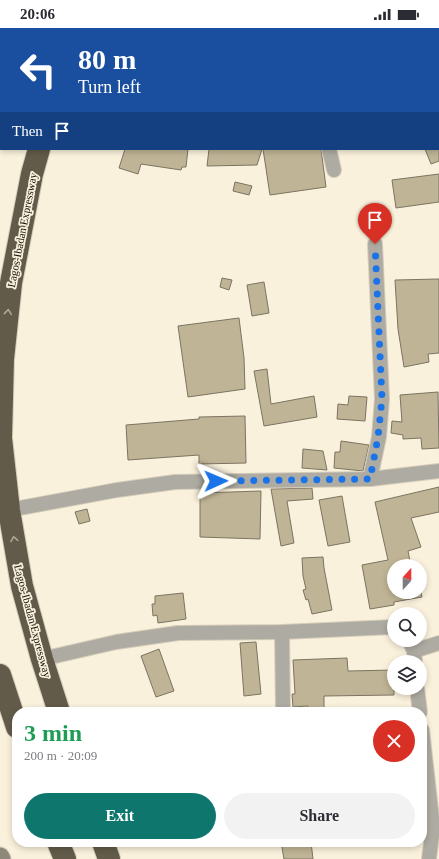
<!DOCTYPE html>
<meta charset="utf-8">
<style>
:root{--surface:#fff;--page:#f2f2f3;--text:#2b2b33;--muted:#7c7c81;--accent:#0f766e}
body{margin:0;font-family:Georgia,serif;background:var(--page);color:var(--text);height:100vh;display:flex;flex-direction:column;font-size:15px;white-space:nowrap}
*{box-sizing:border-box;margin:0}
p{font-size:13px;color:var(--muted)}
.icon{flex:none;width:22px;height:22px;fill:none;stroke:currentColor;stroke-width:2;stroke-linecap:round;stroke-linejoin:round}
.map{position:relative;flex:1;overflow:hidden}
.details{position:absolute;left:12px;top:679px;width:415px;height:140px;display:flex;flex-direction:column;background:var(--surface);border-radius:16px;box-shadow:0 2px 6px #0003}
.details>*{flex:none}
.top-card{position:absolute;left:0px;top:0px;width:439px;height:122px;box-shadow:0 2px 6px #0003;background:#1a4fa0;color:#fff;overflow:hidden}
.needle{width:26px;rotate:21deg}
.tools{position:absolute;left:387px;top:531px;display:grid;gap:8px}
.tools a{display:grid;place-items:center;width:40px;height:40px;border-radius:50%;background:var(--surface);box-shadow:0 2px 6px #0003;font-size:20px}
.pin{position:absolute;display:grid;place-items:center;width:34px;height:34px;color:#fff;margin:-41px -17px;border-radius:50% 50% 50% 0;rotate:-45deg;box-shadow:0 0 4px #0007}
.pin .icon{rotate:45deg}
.me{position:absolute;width:44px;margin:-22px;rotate:89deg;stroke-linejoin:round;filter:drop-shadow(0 0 3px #0008)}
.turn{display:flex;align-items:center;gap:14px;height:84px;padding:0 12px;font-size:18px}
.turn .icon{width:52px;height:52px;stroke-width:2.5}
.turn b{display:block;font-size:28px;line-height:34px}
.then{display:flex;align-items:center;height:38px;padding:0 12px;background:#0003;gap:8px;font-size:15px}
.round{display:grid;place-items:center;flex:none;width:42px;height:42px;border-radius:21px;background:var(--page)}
.head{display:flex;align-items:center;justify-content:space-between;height:68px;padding:0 12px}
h1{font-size:24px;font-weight:800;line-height:30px;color:#1e9e55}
.primary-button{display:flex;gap:8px;margin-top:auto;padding:8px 12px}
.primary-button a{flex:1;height:46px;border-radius:24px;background:var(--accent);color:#fff;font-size:16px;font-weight:800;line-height:46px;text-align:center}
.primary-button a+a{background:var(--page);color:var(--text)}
.status{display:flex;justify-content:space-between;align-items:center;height:28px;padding:0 20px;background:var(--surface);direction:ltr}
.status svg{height:11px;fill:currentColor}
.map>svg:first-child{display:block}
.building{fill:#bfb495;stroke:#7b7461}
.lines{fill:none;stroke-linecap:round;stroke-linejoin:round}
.street-casing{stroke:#d5cdba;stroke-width:16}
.secondary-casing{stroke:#d5cdba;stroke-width:21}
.highway-casing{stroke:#d5cdba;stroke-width:24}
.street{stroke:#aeaba2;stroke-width:14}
.secondary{stroke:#8e887b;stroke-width:19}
.highway{stroke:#625b49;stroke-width:22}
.oneway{stroke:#aea692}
.route{stroke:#1a73e8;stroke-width:7;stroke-dasharray:0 12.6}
.labels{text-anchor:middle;stroke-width:3.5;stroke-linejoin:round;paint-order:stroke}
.street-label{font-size:11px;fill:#120f08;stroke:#faf1dc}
</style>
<div class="status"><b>20:06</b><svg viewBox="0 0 49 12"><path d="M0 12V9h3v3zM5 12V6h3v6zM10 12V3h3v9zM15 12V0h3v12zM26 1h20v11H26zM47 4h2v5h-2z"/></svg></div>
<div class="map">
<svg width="439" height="831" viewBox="0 0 439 831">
<rect width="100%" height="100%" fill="#faf1dc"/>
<g class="building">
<path d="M125,121H188L186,139H182L181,142L141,136L138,146L119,140Z"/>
<path d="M209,121H262L257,137L207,138Z"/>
<path d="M263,121H321L326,159L270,167Z"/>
<path d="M425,121H439V133L431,136Z"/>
<path d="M439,146V174L396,180L392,152Z"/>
<path d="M235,154L252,158L249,167L233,163Z"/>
<path d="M222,250L232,252L229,262L220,259Z"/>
<path d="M439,251V325L428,326L429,334L404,339L398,301L395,252Z"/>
<path d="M264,254L269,285L252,288L247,257Z"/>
<path d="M239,290L244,330L245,361L188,369L178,298Z"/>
<path d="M267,341L271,376L314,368L317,389L264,398L254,343Z"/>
<path d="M438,364L439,420L422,421L421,410L403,411V407L391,405L392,393L402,394L400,367Z"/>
<path d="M349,368L367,369L365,393L337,391L338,376L348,377Z"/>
<path d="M245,388L246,435L199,436V427L128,432L126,397L199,391V389Z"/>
<path d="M341,413L369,417L363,443L334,440L335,424H340Z"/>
<path d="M303,421L323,423L327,442L302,440Z"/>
<path d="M439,459V484L411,490L421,519L408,523L411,538H394V564H421L422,569L394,574V577L370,581L362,537L388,532L375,474Z"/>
<path d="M312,460L313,471L287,473L294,515L281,518L271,461Z"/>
<path d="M261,463L260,511L200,509V465Z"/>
<path d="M342,468L350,514L328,518L319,472Z"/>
<path d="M87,481L90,493L79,496L75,484Z"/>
<path d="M323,529L324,540L332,582L312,586L308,571L306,572L303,562L306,561L303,548L302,530Z"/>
<path d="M183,565L186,591L158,595L157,587L153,588L152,576H155V568Z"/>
<path d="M256,614L261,666L244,668L240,615Z"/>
<path d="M159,621L174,663L156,669L141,628Z"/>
<path d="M347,630L348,643L394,642V667L324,668V684H308V678L293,679L292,666H295L293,632Z"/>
<path d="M281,814H311L313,831H284Z"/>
</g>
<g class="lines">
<g class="street-casing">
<g id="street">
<path d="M297,0V1"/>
<path d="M438,35L439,34"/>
<path d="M329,121L334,142"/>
<path d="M370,451L379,409L382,371L375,216"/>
<path d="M9,482L117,462L175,454L370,451L439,443"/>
<path d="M282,604L283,684"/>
<path d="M409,612L414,623L415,634"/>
<path d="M414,623L439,615"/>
<path d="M42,631L116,614L178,605L282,604L394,599"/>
<path d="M417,660L420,684"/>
<path d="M422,702L433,799L429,831"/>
</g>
</g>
<g class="secondary-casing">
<path id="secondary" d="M0,829L1,831"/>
</g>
<g class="highway-casing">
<g id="highway">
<path d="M24,1L25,0"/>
<path d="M68,1V0"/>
<path d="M0,93L1,89"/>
<path d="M39,121L32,146L11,255L3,331L1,410L9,482L22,558L42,631L59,684"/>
<path d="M0,647L17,699"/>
<path d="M58,814L65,831"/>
<path d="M103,814L109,831"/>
</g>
</g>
<use href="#street" class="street"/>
<use href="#secondary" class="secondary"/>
<use href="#highway" class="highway"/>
</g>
<defs><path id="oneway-chevron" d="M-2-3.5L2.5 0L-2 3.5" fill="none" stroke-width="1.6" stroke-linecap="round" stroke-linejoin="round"/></defs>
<g class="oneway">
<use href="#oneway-chevron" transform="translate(8 284) rotate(-84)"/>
<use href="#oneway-chevron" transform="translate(14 511) rotate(-100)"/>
</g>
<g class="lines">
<path class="route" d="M216,453L370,451L378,409L382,371L375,216"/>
</g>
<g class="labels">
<g class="street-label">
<text transform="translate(22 202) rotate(-79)" y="4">Lagos-Ibadan Expressway</text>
<text transform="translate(33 593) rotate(75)" y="4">Lagos-Ibadan Expressway</text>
</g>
</g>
</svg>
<div class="tools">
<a><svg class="needle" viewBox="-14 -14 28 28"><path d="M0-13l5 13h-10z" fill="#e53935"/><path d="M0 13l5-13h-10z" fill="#7c7c81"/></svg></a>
<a><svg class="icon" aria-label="search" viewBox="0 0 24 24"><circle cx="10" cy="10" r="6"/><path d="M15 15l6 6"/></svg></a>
<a><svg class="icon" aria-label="layers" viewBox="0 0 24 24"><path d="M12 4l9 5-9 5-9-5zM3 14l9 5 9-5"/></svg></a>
</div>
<div class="pin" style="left:375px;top:216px;background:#d93025"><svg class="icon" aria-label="arrive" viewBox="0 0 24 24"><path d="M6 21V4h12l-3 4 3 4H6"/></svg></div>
<svg class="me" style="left:216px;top:453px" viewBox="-20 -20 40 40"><path d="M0-17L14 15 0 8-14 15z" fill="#1a73e8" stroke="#fff" stroke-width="4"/></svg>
<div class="top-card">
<div class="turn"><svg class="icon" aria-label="left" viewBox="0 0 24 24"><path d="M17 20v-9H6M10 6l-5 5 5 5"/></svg><div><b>80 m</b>Turn left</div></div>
<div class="then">Then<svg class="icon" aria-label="arrive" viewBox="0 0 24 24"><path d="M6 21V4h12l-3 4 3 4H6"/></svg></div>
</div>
<section class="details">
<div class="head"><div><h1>3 min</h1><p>200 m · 20:09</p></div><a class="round" style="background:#d93025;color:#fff"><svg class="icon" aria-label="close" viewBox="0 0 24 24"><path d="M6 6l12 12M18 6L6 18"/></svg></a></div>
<div class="primary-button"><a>Exit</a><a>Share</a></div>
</section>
</div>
